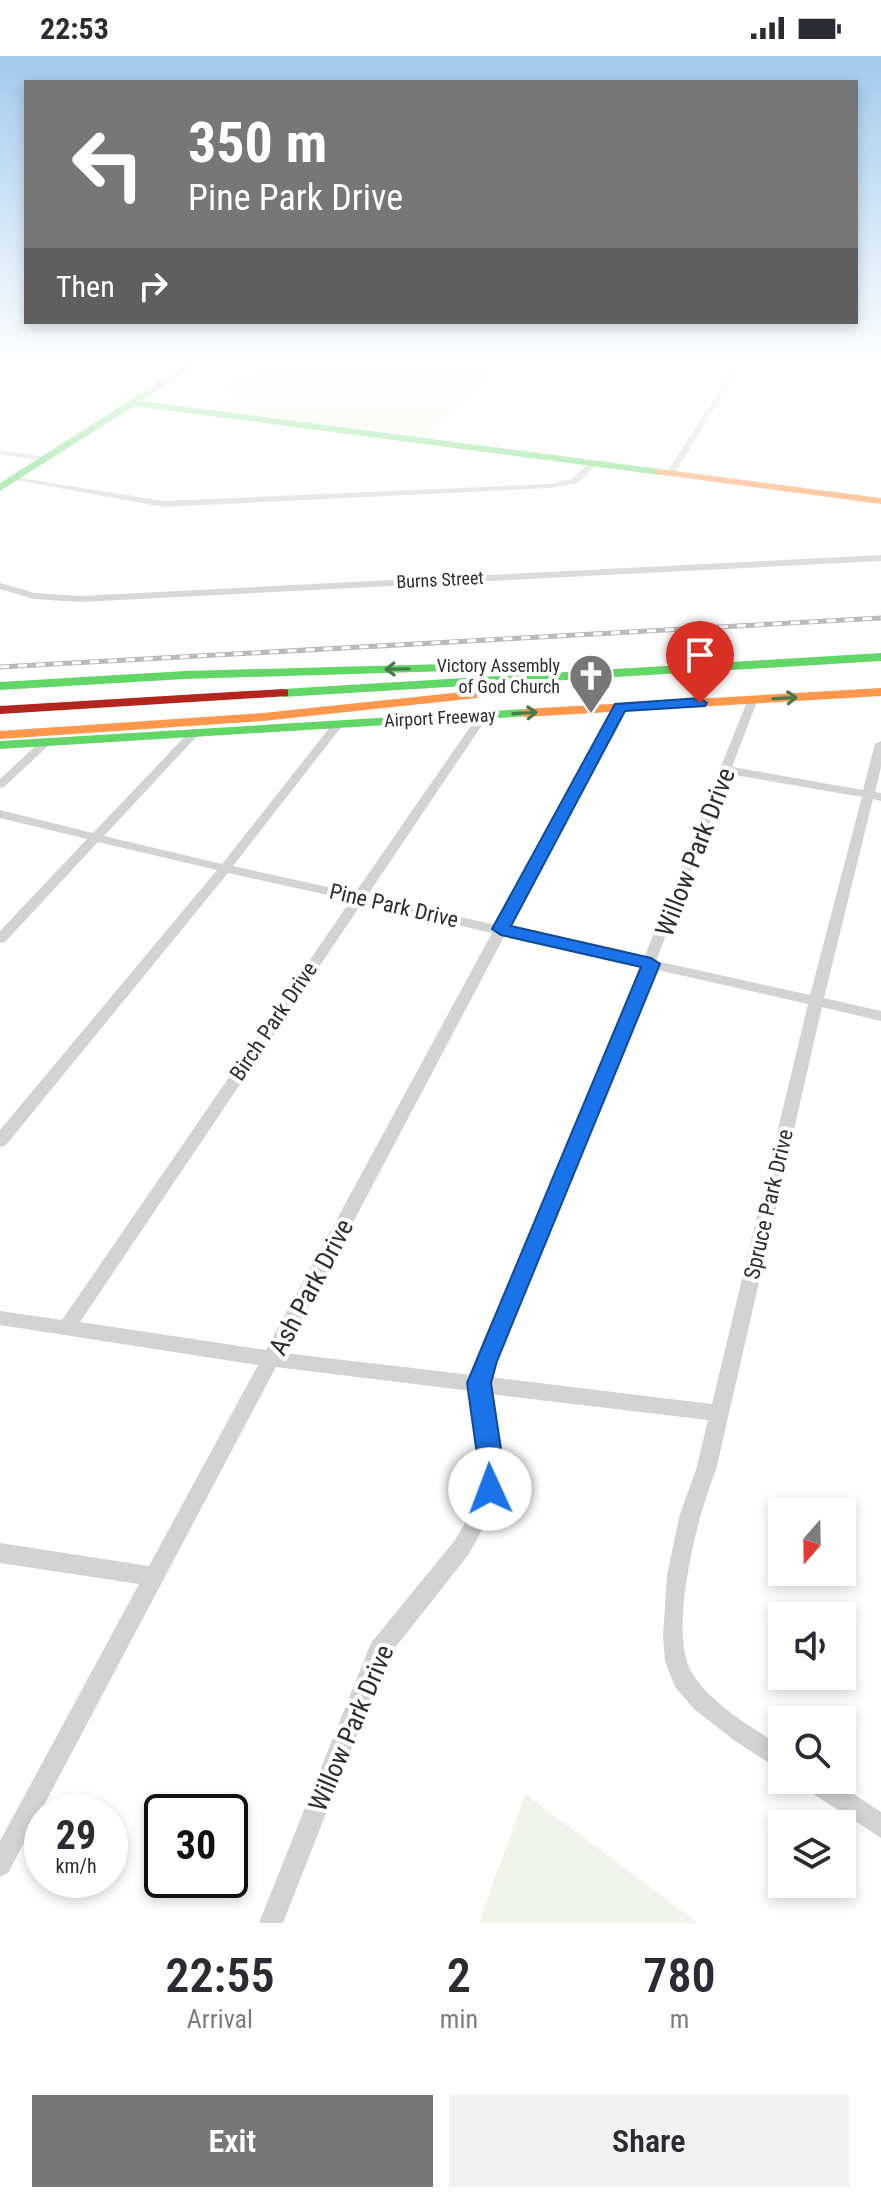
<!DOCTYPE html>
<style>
:root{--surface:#fff;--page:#f2f2f3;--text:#2b2b33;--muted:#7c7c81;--accent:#777}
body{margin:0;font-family:"Roboto Condensed",sans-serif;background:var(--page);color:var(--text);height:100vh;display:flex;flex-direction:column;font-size:30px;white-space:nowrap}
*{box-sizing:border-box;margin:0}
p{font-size:26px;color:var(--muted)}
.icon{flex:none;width:44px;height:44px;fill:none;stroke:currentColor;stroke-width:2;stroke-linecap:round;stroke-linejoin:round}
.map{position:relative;height:1867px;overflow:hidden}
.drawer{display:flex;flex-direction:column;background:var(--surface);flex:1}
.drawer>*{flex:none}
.banner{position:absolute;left:24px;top:24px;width:834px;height:244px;border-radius:0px;box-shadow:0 4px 12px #0003;background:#777;color:#fff;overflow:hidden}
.needle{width:52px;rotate:200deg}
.controls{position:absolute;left:768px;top:1442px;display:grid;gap:16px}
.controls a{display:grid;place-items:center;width:88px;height:88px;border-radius:0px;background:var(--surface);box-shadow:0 4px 12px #0003;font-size:40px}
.speed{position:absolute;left:24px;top:1738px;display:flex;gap:16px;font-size:40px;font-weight:700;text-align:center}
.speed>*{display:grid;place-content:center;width:104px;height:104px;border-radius:50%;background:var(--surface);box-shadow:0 4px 12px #0003;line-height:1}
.speed small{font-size:20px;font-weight:400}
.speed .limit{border:4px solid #111;border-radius:12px;background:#fff;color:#111}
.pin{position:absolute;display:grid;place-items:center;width:68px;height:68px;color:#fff;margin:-82px -34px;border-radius:50% 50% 50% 0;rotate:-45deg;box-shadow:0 0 8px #0007}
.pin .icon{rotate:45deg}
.me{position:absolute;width:88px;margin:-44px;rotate:358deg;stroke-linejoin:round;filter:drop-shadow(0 0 6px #0008)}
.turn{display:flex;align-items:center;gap:28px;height:168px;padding:0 32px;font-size:36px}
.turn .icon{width:104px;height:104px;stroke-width:2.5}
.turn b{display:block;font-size:56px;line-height:68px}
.then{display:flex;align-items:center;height:76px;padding:0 32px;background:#0003;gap:16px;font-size:30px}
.eta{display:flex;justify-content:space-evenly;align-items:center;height:136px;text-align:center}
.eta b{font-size:48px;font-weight:600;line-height:56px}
.action{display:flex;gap:16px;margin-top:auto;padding:16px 32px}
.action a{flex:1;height:92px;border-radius:0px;background:var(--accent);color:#fff;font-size:32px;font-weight:600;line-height:92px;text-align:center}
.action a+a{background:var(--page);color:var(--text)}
.status{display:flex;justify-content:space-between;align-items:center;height:56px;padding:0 40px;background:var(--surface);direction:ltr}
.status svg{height:22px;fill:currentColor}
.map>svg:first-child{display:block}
.green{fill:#f1f4eb}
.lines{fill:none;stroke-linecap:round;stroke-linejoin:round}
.street{fill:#d3d3d3;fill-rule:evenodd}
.fast{fill:#63d668;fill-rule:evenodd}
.slow{fill:#ff974d;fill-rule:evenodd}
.jam{fill:#b3261e;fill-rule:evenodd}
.rail-casing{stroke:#bababa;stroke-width:5}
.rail{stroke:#fff;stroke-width:3;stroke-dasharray:9;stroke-linecap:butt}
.oneway{stroke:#467a48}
.route{fill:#1a73e8;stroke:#114b97;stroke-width:2}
.labels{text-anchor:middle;stroke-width:8;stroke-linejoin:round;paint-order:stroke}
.far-street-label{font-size:18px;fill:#2e2e2e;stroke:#fff}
.far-poi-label{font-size:18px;fill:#2e2e2e;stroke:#fff;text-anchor:end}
.street-label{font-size:22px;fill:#2e2e2e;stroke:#fff}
.near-street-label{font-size:26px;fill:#2e2e2e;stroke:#fff}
</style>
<div class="status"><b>22:53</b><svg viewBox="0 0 49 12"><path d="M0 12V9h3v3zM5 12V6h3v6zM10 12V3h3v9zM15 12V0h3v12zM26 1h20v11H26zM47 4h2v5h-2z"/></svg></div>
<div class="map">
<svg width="881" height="1867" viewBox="0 0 881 1867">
<rect width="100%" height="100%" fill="#fff"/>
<g class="green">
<path d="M259,308H502L424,384L210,356L238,336L222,333Z"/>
<path d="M525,1738L698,1867H479Z"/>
</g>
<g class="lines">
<g class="street">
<path d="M736,308H742L674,418L667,420L666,418Z"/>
<path d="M0,394L45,401L49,403L45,405L0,398Z"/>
<path d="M590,406L597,408L578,427L550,432L164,451L10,423L14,421L164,445L550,428L572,423Z"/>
<path d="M881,499V505L80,546L34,543L0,533V527L35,537L80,540Z"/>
<path d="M753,640L758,643L732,711L863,734L875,688L881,685V711L875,736L881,737V745L873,743L824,942L881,955V965L822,951L716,1414C698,1457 667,1576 692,1617C712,1649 752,1671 782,1691V1715L735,1685L694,1653L675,1631L665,1605L663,1580L667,1519L680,1458L696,1414L708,1364L490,1338L502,1413L500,1433L491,1457L469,1498L387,1602L283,1867H259L371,1587L455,1484L473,1453L480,1433L482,1413L471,1335L276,1311L8,1817L0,1821V1785L139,1528L0,1507V1487L149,1510L258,1309L0,1269V1255L62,1264L351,844L228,817L6,1089L0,1091V1074L217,814L98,786L5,886L0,887V875L87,783L0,762V754L93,777L190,675L194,674L200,677L198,679L104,780L222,808L334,666L338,665L343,668L342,670L233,810L355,837L479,658L483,657L488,660L367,840L496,869L615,651L620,648L625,651L509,872L644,902L748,643ZM729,718L862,741L810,939L656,905ZM362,847L492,877L266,1294L80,1266ZM505,879L640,910L539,1164L483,1284L472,1319L284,1297ZM653,913L808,948L712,1348L490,1321L501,1284L555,1164Z"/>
<path d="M46,683L50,684V688L4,731L0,732V723L42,684Z"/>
<path d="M800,1724H832L881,1756V1782L804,1732Z"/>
</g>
<g class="fast">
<path d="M187,308H197L141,345L660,413L665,416L660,419L134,350L0,435V427Z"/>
<path d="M881,597V605L283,641L276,637L283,633Z"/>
<path d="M445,608L450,609V615L185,623L0,634V626L185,615Z"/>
<path d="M525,653L532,657L530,660L0,693V685Z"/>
</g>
<g class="slow">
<path d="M660,413L881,442V448L656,418V414Z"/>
<path d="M881,632V640L525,661L518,657L525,653Z"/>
<path d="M472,635L477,636V642L263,665L0,683V675L263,657Z"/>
</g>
<path class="jam" d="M283,633L288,634V640L0,658V650Z"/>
<g class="rail-casing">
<path id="rail" d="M0,611L881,562"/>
</g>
<use href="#rail" class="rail"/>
</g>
<defs><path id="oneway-shaft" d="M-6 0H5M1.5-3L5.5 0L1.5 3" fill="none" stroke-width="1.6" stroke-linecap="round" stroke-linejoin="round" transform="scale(2)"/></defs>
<g class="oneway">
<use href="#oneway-shaft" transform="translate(397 613) rotate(179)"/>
<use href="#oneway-shaft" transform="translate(785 642) rotate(-3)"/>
<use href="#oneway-shaft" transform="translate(525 657) rotate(-3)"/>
</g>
<linearGradient id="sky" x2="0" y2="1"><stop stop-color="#a1caec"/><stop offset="0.54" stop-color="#fff"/><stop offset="1" stop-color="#fff" stop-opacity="0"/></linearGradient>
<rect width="881" height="569" fill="url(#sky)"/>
<path class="route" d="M700,642L707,647L705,650L625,655L511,870L651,902L660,908L497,1305L491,1327L504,1413L499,1441L490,1444L481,1441L477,1433L479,1413L467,1327L641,911L501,879L492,873L615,648Z"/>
<defs>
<g id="church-pin" transform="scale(2.3)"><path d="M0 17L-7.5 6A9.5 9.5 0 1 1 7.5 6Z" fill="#777" stroke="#fff"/><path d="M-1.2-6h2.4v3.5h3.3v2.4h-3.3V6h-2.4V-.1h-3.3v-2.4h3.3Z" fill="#fff"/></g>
</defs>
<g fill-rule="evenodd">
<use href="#church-pin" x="591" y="620"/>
</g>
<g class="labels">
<g class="far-street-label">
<text transform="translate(440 524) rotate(-3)" y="6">Burns Street</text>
<text transform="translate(440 662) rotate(-3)" y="6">Airport Freeway</text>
</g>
<g class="far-poi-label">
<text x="560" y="616">Victory Assembly<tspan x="560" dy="21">of God Church</tspan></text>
</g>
<g class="street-label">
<text transform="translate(394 849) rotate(13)" y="8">Pine Park Drive</text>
<text transform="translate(273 965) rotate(-56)" y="8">Birch Park Drive</text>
<text transform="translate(768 1148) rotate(-77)" y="8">Spruce Park Drive</text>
</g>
<g class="near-street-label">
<text transform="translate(695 796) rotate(-69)" y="9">Willow Park Drive</text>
<text transform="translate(311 1231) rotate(-62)" y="9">Ash Park Drive</text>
<text transform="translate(351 1672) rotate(-67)" y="9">Willow Park Drive</text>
</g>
</g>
</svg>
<div class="controls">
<a><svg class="needle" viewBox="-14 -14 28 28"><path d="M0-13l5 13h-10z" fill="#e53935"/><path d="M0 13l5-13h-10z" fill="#7c7c81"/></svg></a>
<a><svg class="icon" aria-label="sound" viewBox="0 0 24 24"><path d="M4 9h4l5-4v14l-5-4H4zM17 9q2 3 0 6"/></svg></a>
<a><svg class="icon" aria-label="search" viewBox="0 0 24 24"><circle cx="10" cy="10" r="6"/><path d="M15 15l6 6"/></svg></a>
<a><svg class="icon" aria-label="layers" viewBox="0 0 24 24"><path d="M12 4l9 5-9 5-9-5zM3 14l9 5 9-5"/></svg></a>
</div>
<div class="speed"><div>29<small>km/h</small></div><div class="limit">30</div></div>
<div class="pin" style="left:700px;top:647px;background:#d93025"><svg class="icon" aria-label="arrive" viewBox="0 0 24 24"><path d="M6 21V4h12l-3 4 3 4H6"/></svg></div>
<svg class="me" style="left:490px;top:1433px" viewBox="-20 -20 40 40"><circle r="19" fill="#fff"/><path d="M0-13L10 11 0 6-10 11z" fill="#1a73e8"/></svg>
<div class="banner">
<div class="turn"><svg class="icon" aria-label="left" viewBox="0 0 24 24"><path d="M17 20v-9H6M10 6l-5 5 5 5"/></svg><div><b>350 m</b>Pine Park Drive</div></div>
<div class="then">Then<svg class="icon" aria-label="right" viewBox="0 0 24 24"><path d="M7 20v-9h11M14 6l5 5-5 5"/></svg></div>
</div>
</div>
<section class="drawer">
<div class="eta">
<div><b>22:55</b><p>Arrival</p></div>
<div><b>2</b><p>min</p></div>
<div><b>780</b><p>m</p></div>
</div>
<div class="action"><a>Exit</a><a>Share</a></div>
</section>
